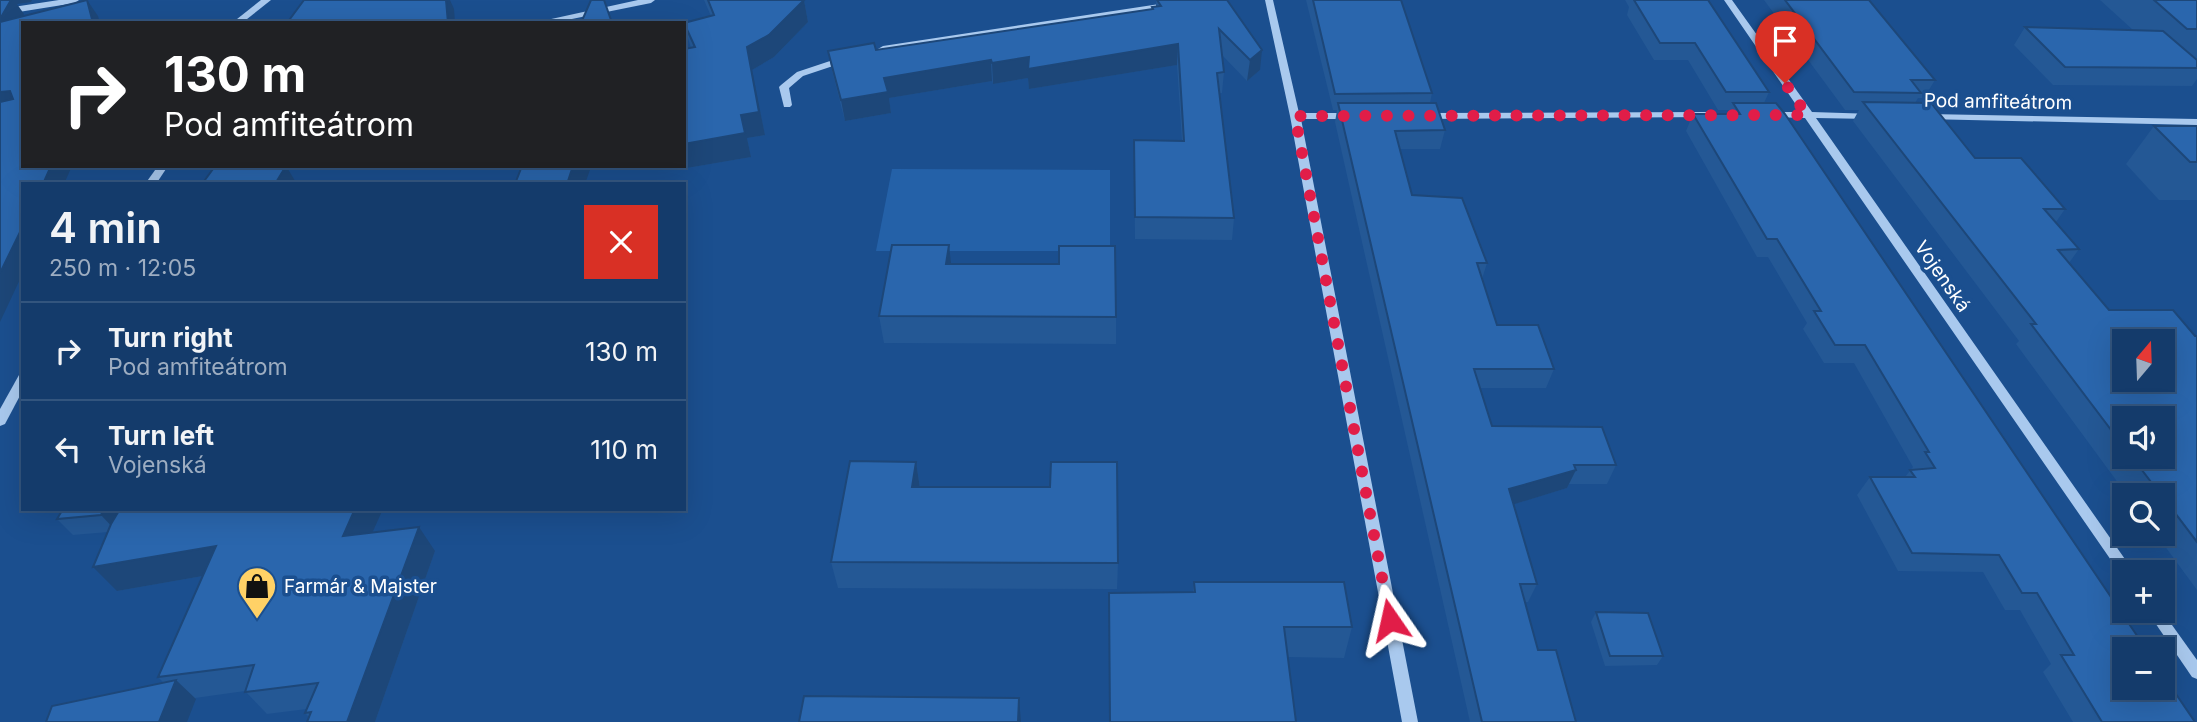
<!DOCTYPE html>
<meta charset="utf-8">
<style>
:root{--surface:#143b6b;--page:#1d4271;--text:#f1f3f6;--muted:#9dadc1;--line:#33557e}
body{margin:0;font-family:Inter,sans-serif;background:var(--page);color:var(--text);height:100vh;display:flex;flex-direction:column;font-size:26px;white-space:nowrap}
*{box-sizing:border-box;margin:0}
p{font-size:23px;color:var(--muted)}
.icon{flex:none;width:38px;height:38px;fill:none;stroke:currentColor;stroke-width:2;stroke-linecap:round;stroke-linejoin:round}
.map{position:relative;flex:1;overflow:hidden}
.details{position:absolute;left:21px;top:182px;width:665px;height:329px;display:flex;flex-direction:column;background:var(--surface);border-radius:0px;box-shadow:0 7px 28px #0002,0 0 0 2px var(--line)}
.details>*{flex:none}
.banner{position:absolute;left:21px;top:21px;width:665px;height:147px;border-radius:0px;box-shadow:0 7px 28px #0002,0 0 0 2px var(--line);background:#202124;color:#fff;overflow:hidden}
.needle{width:46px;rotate:19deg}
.buttons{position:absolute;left:2112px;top:329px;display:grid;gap:14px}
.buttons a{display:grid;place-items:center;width:63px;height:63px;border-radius:0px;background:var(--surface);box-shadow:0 7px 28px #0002,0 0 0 2px var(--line);font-size:35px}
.pin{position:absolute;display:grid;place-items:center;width:60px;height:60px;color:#fff;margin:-72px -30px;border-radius:50% 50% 50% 0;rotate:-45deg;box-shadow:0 0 7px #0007}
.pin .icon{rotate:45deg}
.me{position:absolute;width:77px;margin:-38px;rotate:349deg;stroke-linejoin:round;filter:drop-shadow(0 0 5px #0008)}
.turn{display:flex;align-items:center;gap:24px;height:147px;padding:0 28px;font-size:32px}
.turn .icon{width:91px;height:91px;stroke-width:2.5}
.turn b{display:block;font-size:49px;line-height:60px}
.round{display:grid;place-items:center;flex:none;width:74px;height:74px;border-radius:0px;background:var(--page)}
.summary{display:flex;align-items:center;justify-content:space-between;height:119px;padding:0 28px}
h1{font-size:42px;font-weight:600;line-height:52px}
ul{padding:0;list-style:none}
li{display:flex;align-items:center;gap:21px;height:98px;padding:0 28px;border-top:2px solid var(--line)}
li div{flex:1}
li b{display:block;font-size:26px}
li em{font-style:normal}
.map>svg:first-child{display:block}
.green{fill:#2461a8}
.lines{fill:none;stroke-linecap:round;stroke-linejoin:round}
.minor{fill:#a9c9ee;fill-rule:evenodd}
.wall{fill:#245895;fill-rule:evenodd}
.shaded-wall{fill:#1d4779}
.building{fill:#2a66ad;stroke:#1d4779;stroke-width:2;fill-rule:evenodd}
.route{stroke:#e11d48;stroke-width:12;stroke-dasharray:0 21.6}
.labels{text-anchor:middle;stroke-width:7;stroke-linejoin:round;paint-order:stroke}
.street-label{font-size:19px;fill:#fff;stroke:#1b4f8f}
.poi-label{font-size:19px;fill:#fff;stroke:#1b4f8f;text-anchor:start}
</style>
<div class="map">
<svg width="2197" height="722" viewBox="0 0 2197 722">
<rect width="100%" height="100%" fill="#1b4f8f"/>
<path class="green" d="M892,169L1110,170V251H876Z"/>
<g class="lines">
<g class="minor">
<path d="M59,0H79L75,3L0,15V9Z"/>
<path d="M261,0H271L242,23H232Z"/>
<path d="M638,0H655L651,3L552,23H533Z"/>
<path d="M1265,0H1273L1299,113H1353L1358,116L1353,119H1301L1418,722H1402L1290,116Z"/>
<path d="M1724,0H1732L1812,112L1874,114L1876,116L1871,119L1816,118L2134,572H2124V577L2122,576L1805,118L1767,117L1765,115L1770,112H1801Z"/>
<path d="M1166,3L1170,6L1169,8L883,52L878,49L883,46Z"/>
<path d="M845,56L850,59L848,61L803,76L789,88L792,105L790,107H784L779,87L781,85L797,72Z"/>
<path d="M1707,112L1712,115L1710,117L1424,119L1419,116L1424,113Z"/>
<path d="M1928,114L2197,119V125L1925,119V115Z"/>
<path d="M158,166H168L156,184H145Z"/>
<path d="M23,374V390L5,424L0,426V409L19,375Z"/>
<path d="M2147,611H2162L2197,660V679L2192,677Z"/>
</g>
</g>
<g class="wall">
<path d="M704,0H804L808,22L774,57L752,70L765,135L747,138L751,157L681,169L691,48L684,25L711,16Z"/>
<path d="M1156,0H1227L1260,70L1247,81L1222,55L1224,72L1222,93H1219L1234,218L1232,240L1135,239L1134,140L1182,141L1177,65L1029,89L1028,78L993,84L992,81L889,98L891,113L845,121L832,71L828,51L876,50L1152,10V7H1156Z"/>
<path d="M1306,0H1401L1432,93L1430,103L1445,130L1440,149H1400L1412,195L1487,263L1482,279L1497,325L1554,369L1546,388H1480L1492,426L1616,465L1607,484H1569L1567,488L1514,504L1537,584L1528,602H1525L1538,650L1576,722H1470L1335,122L1337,110H1333Z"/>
<path d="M1625,0H1708L1769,92L1764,103L2195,722H2073L2043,672L2051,664L2020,610H2005L1983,572L1898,571L1857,495L1870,477H1905L1913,467L1854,363H1824L1803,329L1807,323L1768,257H1757L1686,131L1693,114H1728L1730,110H1718L1688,60H1654L1627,15L1629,7Z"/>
<path d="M1764,0H1869L1935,80L1924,98H1918L1915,103L1975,158L2065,209L2056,222L2079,249L2069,263L2109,310L2197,336V590L2156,534H2163V495H2127L2016,344L2019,341L1853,121L1859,110H1845ZM2124,418L2163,457H2124Z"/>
<path d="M2100,0H2197V59H2196L2197,60V79L2192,86L2053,85L2014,45L2025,27L2133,30Z"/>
<path d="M2154,126H2197V200H2159L2126,164Z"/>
<path d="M951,264L1116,317V344L884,343L879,316Z"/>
<path d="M916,462L920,487L1118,563L1117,589L838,588L831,562Z"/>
<path d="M63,509L372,533L435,551L375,722H307L309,717L305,713L307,709L267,714L245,691L195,698L196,699L164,683L158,677L203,576L117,591L108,532L73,535L57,519Z"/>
<path d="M1194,582L1352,627L1344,658L1288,657L1296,722H1110L1109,593L1193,592Z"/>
<path d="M1596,612L1663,656L1657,665L1605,666L1591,622Z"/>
</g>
<g class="shaded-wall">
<path d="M1,0H32L31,2L17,4L24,14L9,39L0,26Z"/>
<path d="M87,0L98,16L100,23H93Z"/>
<path d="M446,0H450L454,9L455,23H448Z"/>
<path d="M804,0L808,22L774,57L752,70L765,135L747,138L751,157L681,169L680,166H684V144L741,115L747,47Z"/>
<path d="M1178,44L1177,65L1029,89L1028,78L993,84L992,63L1029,57Z"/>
<path d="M1262,50L1260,70L1247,81L1250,60Z"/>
<path d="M991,60L992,81L889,98L891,113L845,121L841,100L884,78Z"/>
<path d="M10,91L23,107L0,111V92Z"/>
<path d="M51,166H72L64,184H43Z"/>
<path d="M286,166L297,184H275Z"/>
<path d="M573,166H593L591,167L585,184H567Z"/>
<path d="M23,226V273L0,322V273Z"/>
<path d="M949,245L952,272L946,264Z"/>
<path d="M916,462L920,488L912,487Z"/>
<path d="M1576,470L1567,488L1502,508L1509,489Z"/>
<path d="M104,509H130L116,531L101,515Z"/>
<path d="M355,509H383L360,560L343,536Z"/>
<path d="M419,527L435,551L375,722H347Z"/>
<path d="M216,546L237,570L117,591L93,567Z"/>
<path d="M176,680L196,699L187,722H159Z"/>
<path d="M1019,698L1021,722H1018Z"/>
</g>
<g class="building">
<path d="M0,0H11L0,19Z"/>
<path d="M87,0L93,23H23V166H51L43,184H23V226L0,273V102L13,99L10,91L0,92V22Z"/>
<path d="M304,0H446L448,23H287Z"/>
<path d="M591,0H604L612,23H581Z"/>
<path d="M708,0H804L769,35L747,47L759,112L741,115L745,133L684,144V49L695,47L684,23L714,15Z"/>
<path d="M1157,0H1227L1262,50L1250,60L1219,29L1224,72L1217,73L1234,218L1135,217L1134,140L1184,141L1178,44L1028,69L1029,57L992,63L991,60L884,78L888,92L841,100L828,51L874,43L876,50L1153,9L1152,7L1161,6Z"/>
<path d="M1313,0H1401L1432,93L1335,94Z"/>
<path d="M1634,0H1708L1769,92H1726L1695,43H1660Z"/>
<path d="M1785,0H1869L1935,80H1911L1921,93L1854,92Z"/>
<path d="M2154,0H2197V29H2187Z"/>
<path d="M2025,27L2163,31L2197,60V68L2065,67Z"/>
<path d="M1863,102L1931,103L1975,158H2021L2065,209H2044L2079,249L2058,250L2109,310H2173L2195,336H2197V542L2163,497V495H2161L2132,457H2163V418H2124V447L2031,324H2036ZM2124,341H2163V380H2124Z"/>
<path d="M1338,103H1436L1445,130L1395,131L1412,195L1462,198L1487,263H1477L1497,325H1538L1554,369H1474L1492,426L1602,427L1616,465H1574L1576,470L1509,489L1537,584H1520L1538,650H1556L1576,722H1482Z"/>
<path d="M1733,103H1776L1785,114L2146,649H2124V688H2163V675L2195,722H2102L2061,655H2074L2037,593H2022L1999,555L1912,553L1870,477H1915L1910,470L1935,468L1925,452H1929L1865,345H1835L1814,311H1821L1777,239H1767L1693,114H1740Z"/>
<path d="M2154,126H2197V162H2190Z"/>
<path d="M286,166L275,184H202L213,169Z"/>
<path d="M522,166H573L567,184H515Z"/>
<path d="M892,245H949L946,264H1059V246H1115L1116,317L879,316Z"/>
<path d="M850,461L916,462L912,487H1050L1051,462H1117L1118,563L831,562Z"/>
<path d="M63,509H104L101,515L57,519Z"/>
<path d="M120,509H355L343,536L419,527L347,722H307L311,712L305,713L318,683L245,692L254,665L158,677L216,546L93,567L111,524Z"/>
<path d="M1194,582H1344L1352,627H1284L1296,722H1110L1109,593L1195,592Z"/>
<path d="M1596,612L1648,613L1663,656H1610Z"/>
<path d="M176,680L159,722H46L52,706Z"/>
<path d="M804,696L1019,698L1018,722H799Z"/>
</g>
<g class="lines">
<path class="route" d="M1390,620L1295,116L1807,115L1785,83"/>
</g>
<defs>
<g id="shop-pin" transform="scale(2.0125)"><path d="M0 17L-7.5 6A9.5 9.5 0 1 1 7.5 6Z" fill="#ffd166" stroke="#1b4f8f"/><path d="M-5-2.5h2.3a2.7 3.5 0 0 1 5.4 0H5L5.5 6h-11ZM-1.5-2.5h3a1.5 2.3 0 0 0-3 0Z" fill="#111"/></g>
</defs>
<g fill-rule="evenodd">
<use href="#shop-pin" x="257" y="586"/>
</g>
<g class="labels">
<g class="street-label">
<text transform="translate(1998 101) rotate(1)" y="7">Pod amfiteátrom</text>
<text transform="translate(1943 276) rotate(55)" y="7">Vojenská</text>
</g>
<g class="poi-label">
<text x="284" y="593">Farmár &amp; Majster</text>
</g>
</g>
</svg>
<div class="buttons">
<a><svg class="needle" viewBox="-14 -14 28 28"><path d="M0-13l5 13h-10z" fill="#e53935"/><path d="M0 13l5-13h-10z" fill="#9dadc1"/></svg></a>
<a><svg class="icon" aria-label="sound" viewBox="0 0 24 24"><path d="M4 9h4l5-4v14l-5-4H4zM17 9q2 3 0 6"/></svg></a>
<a><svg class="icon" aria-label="search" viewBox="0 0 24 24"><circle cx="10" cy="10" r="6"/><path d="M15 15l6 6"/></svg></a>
<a>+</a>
<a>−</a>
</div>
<div class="pin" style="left:1785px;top:83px;background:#d93025"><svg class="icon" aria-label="arrive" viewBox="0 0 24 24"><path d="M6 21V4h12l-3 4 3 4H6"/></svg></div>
<svg class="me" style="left:1390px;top:620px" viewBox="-20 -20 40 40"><path d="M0-17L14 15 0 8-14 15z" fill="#e11d48" stroke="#fff" stroke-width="4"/></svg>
<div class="banner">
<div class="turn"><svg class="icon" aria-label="right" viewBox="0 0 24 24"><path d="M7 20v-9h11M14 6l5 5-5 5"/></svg><div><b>130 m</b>Pod amfiteátrom</div></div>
</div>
<section class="details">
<div class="summary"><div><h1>4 min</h1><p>250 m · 12:05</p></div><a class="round" style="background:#d93025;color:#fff"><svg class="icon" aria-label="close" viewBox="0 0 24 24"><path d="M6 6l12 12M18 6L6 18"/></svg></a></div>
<ul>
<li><svg class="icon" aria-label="right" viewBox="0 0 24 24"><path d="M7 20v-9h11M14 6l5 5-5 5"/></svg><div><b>Turn right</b><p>Pod amfiteátrom</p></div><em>130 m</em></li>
<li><svg class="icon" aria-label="left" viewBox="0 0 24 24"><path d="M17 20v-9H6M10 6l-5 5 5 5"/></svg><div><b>Turn left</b><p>Vojenská</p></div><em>110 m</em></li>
</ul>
</section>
</div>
